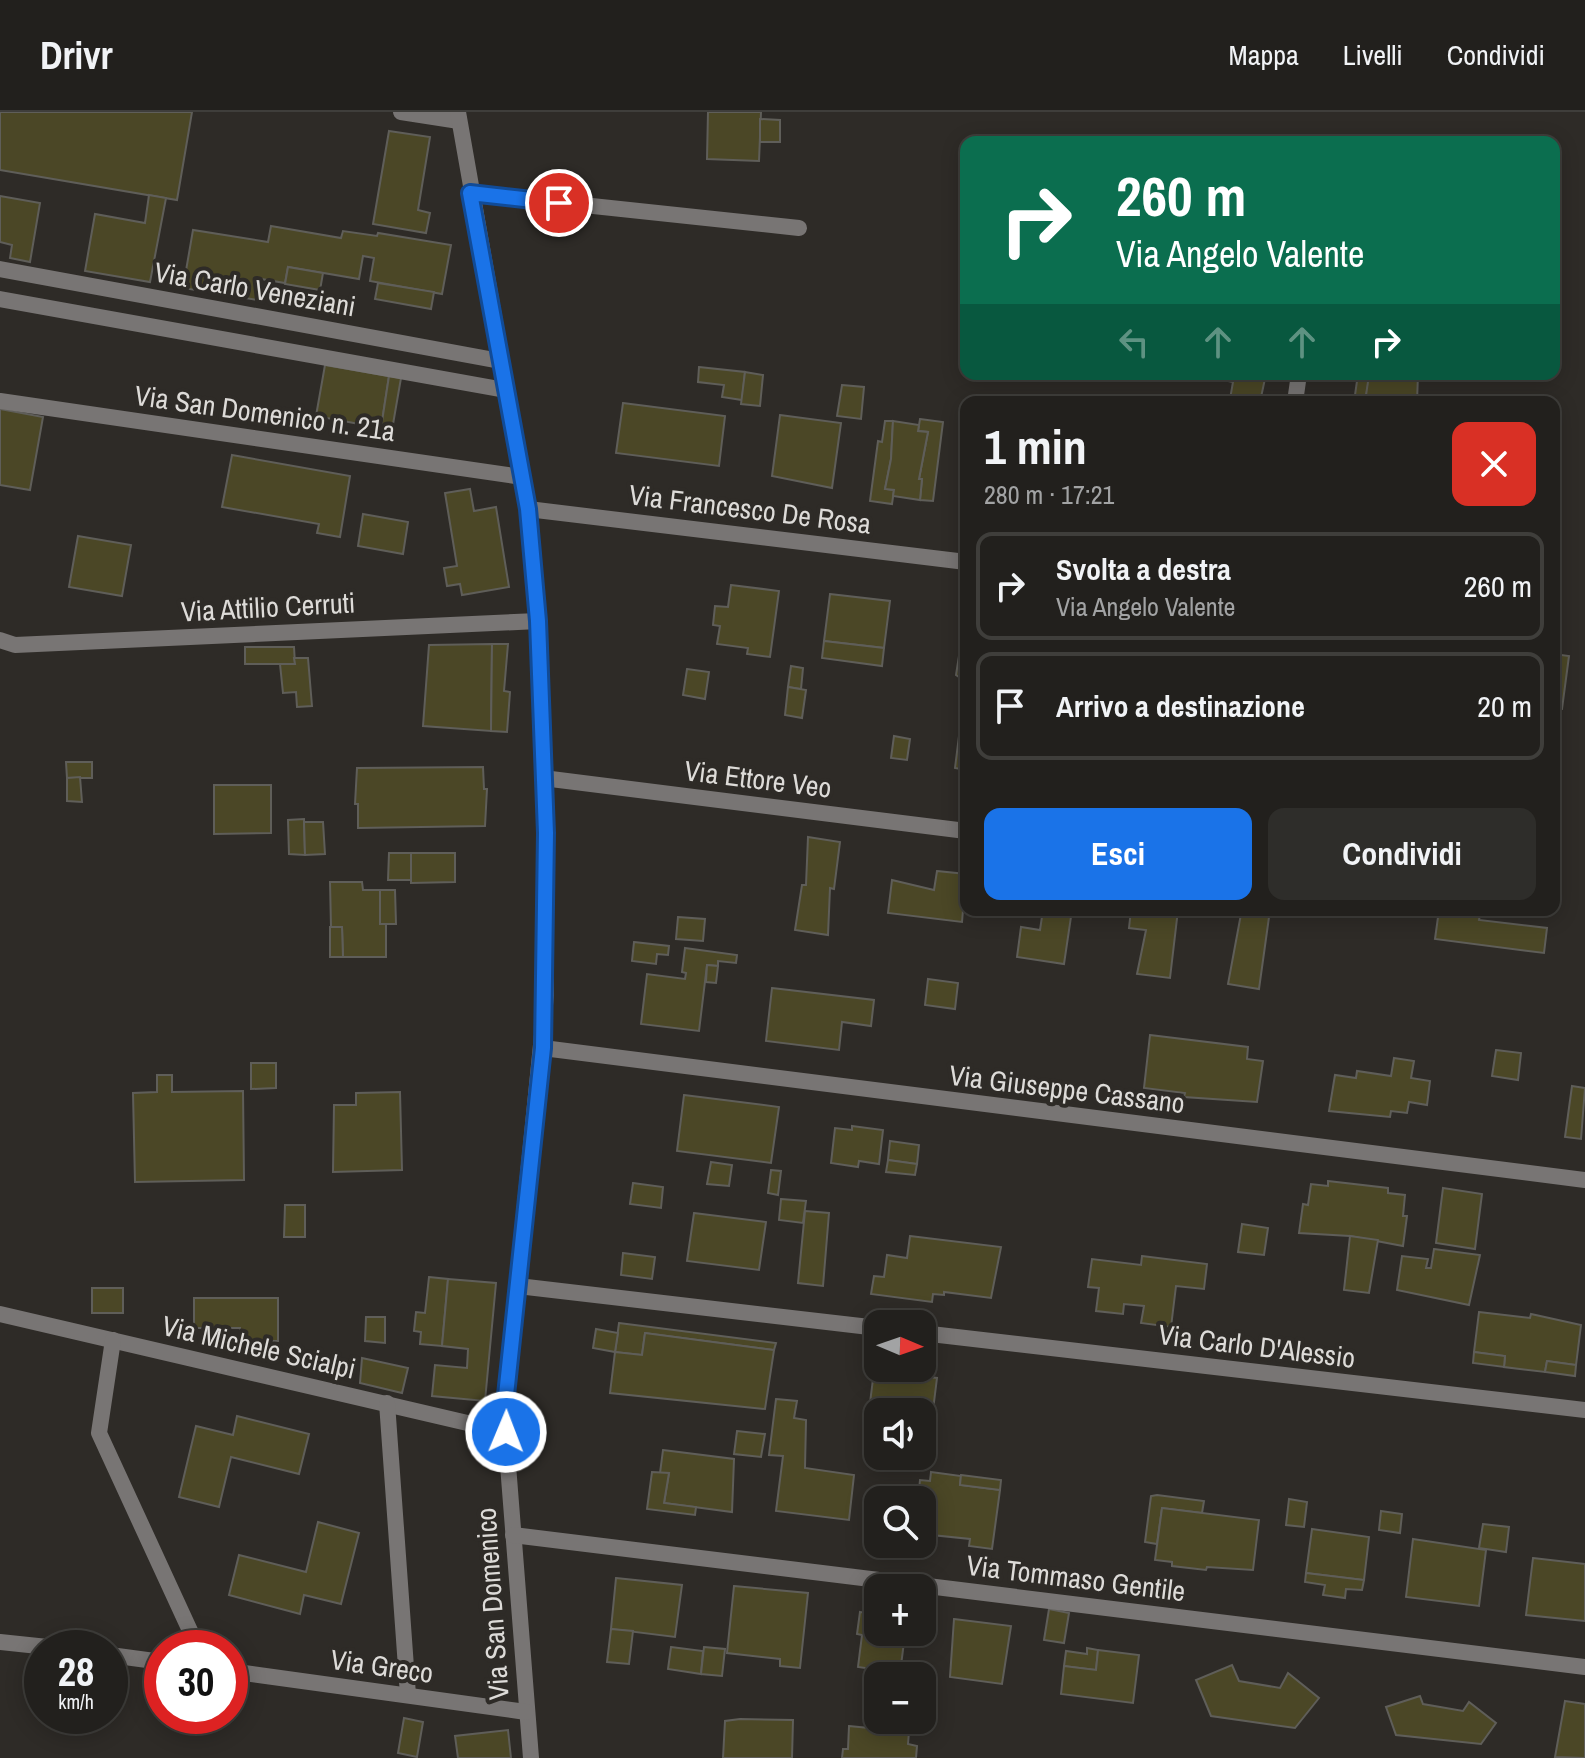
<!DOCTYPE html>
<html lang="it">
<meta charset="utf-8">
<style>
:root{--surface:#22201d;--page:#2e2d2a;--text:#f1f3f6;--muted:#a2a3a4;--line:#3f3e3b;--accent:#1a73e8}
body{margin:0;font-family:"Archivo Narrow",sans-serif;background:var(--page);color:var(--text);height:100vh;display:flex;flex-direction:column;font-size:30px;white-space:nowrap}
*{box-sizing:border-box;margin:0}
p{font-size:26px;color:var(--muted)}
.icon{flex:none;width:44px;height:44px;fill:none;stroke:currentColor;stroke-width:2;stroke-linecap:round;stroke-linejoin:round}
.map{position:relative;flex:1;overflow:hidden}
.details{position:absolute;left:960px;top:284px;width:600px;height:520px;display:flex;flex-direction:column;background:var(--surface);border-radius:16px;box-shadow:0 4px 20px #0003,0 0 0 2px var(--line)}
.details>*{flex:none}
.banner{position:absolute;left:960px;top:24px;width:600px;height:244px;border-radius:16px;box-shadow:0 4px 20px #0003,0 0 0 2px var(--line);background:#0b6e4f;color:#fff;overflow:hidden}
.needle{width:52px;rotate:92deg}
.fabs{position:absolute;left:864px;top:1198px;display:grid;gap:16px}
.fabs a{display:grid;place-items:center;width:72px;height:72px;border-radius:16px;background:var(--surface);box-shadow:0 4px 20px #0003,0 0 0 2px var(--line);font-size:40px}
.speed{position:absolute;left:24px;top:1518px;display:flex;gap:16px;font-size:40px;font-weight:700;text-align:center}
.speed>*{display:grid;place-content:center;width:104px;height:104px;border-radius:50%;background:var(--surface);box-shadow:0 4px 20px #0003,0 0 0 2px var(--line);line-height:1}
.speed small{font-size:20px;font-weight:400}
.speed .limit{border:12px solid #d22;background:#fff;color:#111}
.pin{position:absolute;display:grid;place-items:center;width:68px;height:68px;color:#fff;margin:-34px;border:4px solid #fff;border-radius:50%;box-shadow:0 2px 8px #0007}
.me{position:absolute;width:88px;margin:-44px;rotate:1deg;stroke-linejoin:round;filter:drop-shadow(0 0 6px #0008)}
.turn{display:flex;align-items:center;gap:28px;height:168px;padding:0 24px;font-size:36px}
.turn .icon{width:104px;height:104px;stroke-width:2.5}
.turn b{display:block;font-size:56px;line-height:68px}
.lanes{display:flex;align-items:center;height:76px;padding:0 24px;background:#0003;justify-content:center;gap:40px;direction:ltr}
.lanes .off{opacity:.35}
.round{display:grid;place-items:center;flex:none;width:84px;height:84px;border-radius:16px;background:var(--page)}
.head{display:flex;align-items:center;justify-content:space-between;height:136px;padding:0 24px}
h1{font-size:48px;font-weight:800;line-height:60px}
.action{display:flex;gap:16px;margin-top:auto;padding:16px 24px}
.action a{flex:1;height:92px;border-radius:16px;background:var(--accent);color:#fff;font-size:32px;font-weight:800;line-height:92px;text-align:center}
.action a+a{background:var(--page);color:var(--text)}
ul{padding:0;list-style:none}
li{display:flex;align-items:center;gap:24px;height:108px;margin:0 16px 12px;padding:0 8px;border:4px solid var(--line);border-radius:16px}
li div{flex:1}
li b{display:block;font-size:30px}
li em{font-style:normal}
header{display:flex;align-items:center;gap:48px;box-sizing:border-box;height:112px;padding:0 40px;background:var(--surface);border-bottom:2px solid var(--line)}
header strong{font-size:38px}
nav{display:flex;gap:44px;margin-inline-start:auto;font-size:28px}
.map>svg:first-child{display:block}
.building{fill:#4b4726;stroke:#5f5e59;stroke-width:2}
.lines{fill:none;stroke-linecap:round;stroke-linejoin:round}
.street{stroke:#787574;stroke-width:16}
.route-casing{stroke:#114b97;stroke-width:20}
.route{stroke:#1a73e8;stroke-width:14}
.labels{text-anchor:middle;stroke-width:8;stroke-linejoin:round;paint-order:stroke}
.street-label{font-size:28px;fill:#dddbd8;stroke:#2e2b27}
</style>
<header>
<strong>Drivr</strong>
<nav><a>Mappa</a><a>Livelli</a><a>Condividi</a></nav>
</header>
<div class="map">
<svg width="1585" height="1646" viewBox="0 0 1585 1646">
<rect width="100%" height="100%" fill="#2e2b27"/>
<g class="building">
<path d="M0,0H192L177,88L0,58Z"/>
<path d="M708,0H761L759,49L707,47Z"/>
<path d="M760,7L780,8V30H760Z"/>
<path d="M389,19L430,25L418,98L430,101L426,121L373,112Z"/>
<path d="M149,83L166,86L150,170L85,159L95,102L145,111Z"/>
<path d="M0,84L40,91L30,150L10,146L12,133L0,130Z"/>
<path d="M271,114L341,126L343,119L377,124L378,121L451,133L442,182L370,169L374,146L363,144L359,167L288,155L285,171L261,167L258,188L183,176L193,118L268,130Z"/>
<path d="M288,155L323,161L320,178L285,172Z"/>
<path d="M378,171L434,180L431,197L375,187Z"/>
<path d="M325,253L389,264L381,316L316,304Z"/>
<path d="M699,255L745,260L742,288L722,285L724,273L698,270Z"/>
<path d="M745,260L763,263L760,294L741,292Z"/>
<path d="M1214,262H1266L1260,290L1230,287L1233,270L1213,266Z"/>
<path d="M1358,262H1370L1365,290H1354Z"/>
<path d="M1390,262H1418L1417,290H1365L1369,263L1389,265Z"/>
<path d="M389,264L401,266L392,318L381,316Z"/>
<path d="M842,273L864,275L861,307L837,304Z"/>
<path d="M623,291L725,304L719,354L616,341Z"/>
<path d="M0,297L43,305L30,378L0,373Z"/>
<path d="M780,303L841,311L832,376L772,364Z"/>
<path d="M920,307L943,310L933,389L920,388L922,367H919L928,320L918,319Z"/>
<path d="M885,309H893L891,347L885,377L894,378L892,392L870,389L878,329L882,330Z"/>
<path d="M893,309L919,313L918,319L928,320L919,367H922L920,388L893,384L894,378L885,377L891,347Z"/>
<path d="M232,343L350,364L340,425L317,421L319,412L222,395Z"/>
<path d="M470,377L474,399L496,395L509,475L462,483L460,472L447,474L444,456L457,454L445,381Z"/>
<path d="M363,402L408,410L403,442L358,434Z"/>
<path d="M78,424L131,433L122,484L69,475Z"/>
<path d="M731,473L779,479L770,545L747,542L748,536L717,532L720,514L713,513L715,494L728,495Z"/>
<path d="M830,482L890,489L884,536L824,529Z"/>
<path d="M824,529L884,536L882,554L822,546Z"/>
<path d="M492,532L491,619L423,614L429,533Z"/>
<path d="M492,532H508L504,579L510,580L507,620L491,619Z"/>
<path d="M245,535H294L295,552H245Z"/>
<path d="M1554,542L1569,544L1562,597L1554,596Z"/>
<path d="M959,544L966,545V566L962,567L956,563Z"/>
<path d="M294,546H308L312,594L297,595L296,580L283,581L280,552H295Z"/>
<path d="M791,554L803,556L801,577L788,575Z"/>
<path d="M687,557L709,560L705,587L683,583Z"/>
<path d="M966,568V658L955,656Z"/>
<path d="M788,575L806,578L802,606L785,603Z"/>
<path d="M894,624L910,627L907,648L891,646Z"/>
<path d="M66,650H92V666H67Z"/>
<path d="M483,655L484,677H487L485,714L358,716V692H355L357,656Z"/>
<path d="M80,665L82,690L67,689V666Z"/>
<path d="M214,673H271V721L214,722Z"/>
<path d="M304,707L305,743L289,742L288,708Z"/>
<path d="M304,710H323L325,742L305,743Z"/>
<path d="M808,725L840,730L834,777L830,776L828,823L795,818L802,773H806Z"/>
<path d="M389,741H411V768H388Z"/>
<path d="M411,741H455V770L411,771Z"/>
<path d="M937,759L966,762L962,810L888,801L892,768L934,778Z"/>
<path d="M330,770H362L363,778H380V812H386V845H343L342,815H331Z"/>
<path d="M380,778H395L396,812H380Z"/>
<path d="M1043,798H1072L1064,852L1017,845L1021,815L1040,818Z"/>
<path d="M1131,798H1178L1170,866L1137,862L1146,818L1129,816Z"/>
<path d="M1237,798H1270L1259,877L1228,872L1241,802Z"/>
<path d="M1439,798H1481L1479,808L1547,816L1544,841L1435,827Z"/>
<path d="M678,805L705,807L703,829L676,827Z"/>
<path d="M330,815H342L343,845H330Z"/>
<path d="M634,830L669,834L668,843L657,842L656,852L632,849Z"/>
<path d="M685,836L737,843L736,851L718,849V854L707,853L699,919L641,912L647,862L685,867L686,861L682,860Z"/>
<path d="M707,853L718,854L716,871L706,870Z"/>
<path d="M928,867L958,871L955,897L925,893Z"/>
<path d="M772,876L874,888L871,914L842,910L839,938L766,929Z"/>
<path d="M1150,923L1248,935L1247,947L1263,949L1257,990L1184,985L1185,981L1144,976Z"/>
<path d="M1496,938L1521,941L1518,968L1492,964Z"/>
<path d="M1394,946L1414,949L1411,966L1430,969L1427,993L1409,990L1407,1001L1391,999L1390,1005L1329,999L1335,963L1356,966L1357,959L1391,964Z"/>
<path d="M251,951H276V976L251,977Z"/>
<path d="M157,963H172V980L243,979L244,1068L135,1070L133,981L157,980Z"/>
<path d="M1572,974L1585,976L1581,1027L1565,1025Z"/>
<path d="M400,980L402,1058L333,1060L334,993H356V981Z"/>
<path d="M684,983L779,995L771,1051L677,1039Z"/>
<path d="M852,1014L883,1018L879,1052L859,1049L858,1055L831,1051L835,1016L852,1018Z"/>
<path d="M890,1029L919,1033L917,1052L888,1048Z"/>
<path d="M888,1048L917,1052L915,1063L886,1060Z"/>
<path d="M711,1050L732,1053L729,1074L707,1072Z"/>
<path d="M771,1058L781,1059L778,1083L768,1081Z"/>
<path d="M1328,1069L1388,1076V1081L1405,1083L1403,1104H1407L1403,1134L1350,1124L1299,1121L1303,1092L1308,1093L1311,1072L1328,1074Z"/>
<path d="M633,1071L663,1075L661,1096L630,1092Z"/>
<path d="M1443,1076L1482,1082L1475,1137L1436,1131Z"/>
<path d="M781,1087L806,1089L803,1111L779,1108Z"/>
<path d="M285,1093H305V1125H284Z"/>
<path d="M805,1099L829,1101L823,1174L798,1171Z"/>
<path d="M694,1101L766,1110L759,1158L687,1149Z"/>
<path d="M1242,1112L1268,1116L1264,1143L1238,1140Z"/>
<path d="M910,1124L1001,1135L991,1186L944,1180V1183L933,1182L932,1190L871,1182L874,1164L884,1165L887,1143L907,1146Z"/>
<path d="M1350,1124L1378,1128L1369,1181L1344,1178Z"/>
<path d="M1434,1137L1480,1143L1469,1193L1397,1178L1402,1144L1428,1147L1426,1156H1431Z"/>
<path d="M623,1141L655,1145L652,1167L621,1163Z"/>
<path d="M1142,1144L1207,1152L1204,1177L1176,1174L1171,1215L1141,1211L1144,1194L1124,1192L1123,1202L1096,1199L1099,1176L1088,1175L1092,1147L1141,1153Z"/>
<path d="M429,1165L448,1167L442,1234L420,1232L421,1220L414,1219L416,1200L425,1201Z"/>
<path d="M448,1167L496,1171L485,1289L432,1284L435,1253L467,1256L468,1237L442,1234Z"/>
<rect x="92" y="1176" width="31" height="25"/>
<path d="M194,1186H278V1229H240V1216H194Z"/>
<path d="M1479,1200L1530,1206L1531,1202L1581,1213L1576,1253L1547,1249L1545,1260L1504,1255L1505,1244L1474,1240Z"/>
<path d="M366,1205H385V1231L365,1229Z"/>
<path d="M619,1211L776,1231L774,1238L645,1221L642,1243L615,1240Z"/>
<path d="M596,1217L618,1221L615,1240L593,1236Z"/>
<path d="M645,1221L774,1238L765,1297L610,1281L615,1240L642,1243Z"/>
<path d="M1474,1240L1505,1244L1504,1255L1473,1251Z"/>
<path d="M362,1246L408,1256L402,1281L360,1271Z"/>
<path d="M1547,1249L1576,1253L1575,1264L1545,1260Z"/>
<path d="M874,1259L937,1266L932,1306L922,1305V1300L869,1299Z"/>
<path d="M776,1287L797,1289L794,1306L806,1308L805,1356L854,1363L849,1408L776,1399L783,1344L769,1343Z"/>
<path d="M869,1299L879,1300L878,1321L867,1319Z"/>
<path d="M237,1304L309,1322L299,1362L231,1345L219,1395L179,1385L196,1314L233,1323Z"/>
<path d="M737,1319L765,1322L761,1345L734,1342Z"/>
<path d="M663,1338L734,1347L732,1400L664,1391L669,1361H660Z"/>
<path d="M652,1360L669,1361L664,1391L696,1395L695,1403L647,1397Z"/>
<path d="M931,1360L961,1364L960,1373L1000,1378L992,1437L969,1434L970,1427L922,1422V1388H918L920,1368L930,1369Z"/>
<path d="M961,1363L1001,1368L1000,1378L960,1373Z"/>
<path d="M1157,1383L1204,1389L1202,1401L1162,1396L1157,1432L1145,1430L1151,1384Z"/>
<path d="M1289,1387L1307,1390L1304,1415L1286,1413Z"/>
<path d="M1162,1396L1259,1408L1253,1458L1207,1455L1206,1458L1172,1454V1450L1155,1448Z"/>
<path d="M1381,1399L1402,1402L1400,1421L1379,1418Z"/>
<path d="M318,1410L359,1421L341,1492L304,1483L300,1502L229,1483L239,1443L306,1460Z"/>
<path d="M1483,1412L1509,1415L1506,1440L1479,1436Z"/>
<path d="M1312,1417L1369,1425L1364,1468L1306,1461Z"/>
<path d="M1413,1427L1486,1438L1479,1494L1406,1485Z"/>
<path d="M1533,1446L1585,1452V1509L1526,1503Z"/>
<path d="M1306,1461L1364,1468L1362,1478L1346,1477L1345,1486L1323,1483L1325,1473L1305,1470Z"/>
<path d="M616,1466L682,1473L675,1525L611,1517Z"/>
<path d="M734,1474L808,1481L800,1556L780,1554V1547L727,1541Z"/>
<path d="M1049,1497L1069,1501L1064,1531L1044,1528Z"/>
<path d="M860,1500L878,1503V1520H910L909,1530H904L900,1561L858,1555L862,1523L857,1522Z"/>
<path d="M954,1507L1011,1514L1002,1572L950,1565Z"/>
<path d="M611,1517L633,1519L629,1552L607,1550Z"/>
<path d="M671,1535L703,1539L701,1562L668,1557Z"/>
<path d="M704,1535L725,1537L722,1564L701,1562Z"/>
<path d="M1087,1536L1098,1538L1096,1558L1064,1554L1066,1539L1087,1542Z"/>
<path d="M1098,1538L1139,1543L1133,1591L1061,1582L1064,1554L1096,1558Z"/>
<path d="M1232,1553L1239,1569L1280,1576L1288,1561L1319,1586L1295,1616L1211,1604L1196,1568Z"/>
<path d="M1420,1584L1423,1592L1463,1599L1469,1590L1496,1611L1481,1632L1396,1623L1386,1595Z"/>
<path d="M1565,1589L1585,1592V1646L1555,1645Z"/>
<path d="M404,1606L423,1610L417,1645L398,1641Z"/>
<path d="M740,1607L793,1608L792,1646H723L725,1609Z"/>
<path d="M849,1614L909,1620L908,1632L917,1634L916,1646H842L843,1637H848Z"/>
<path d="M508,1618L511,1646H458L455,1624Z"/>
</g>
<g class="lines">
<g class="street">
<path d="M401,0L459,9"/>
<path d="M458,0L528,397L538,509L546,721V883L504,1302L531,1646"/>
<path d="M470,81L799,116"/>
<path d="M0,157L500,249"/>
<path d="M0,187L505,278"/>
<path d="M0,289L522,365"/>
<path d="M1295,290L1299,262"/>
<path d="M528,397L966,450"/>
<path d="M0,528L15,533L538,509"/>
<path d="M543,666L966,719"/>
<path d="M543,936L1585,1068"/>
<path d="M518,1174L878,1216"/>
<path d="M0,1202L506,1320"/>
<path d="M922,1221L1585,1298"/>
<path d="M113,1228L99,1321L198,1536"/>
<path d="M387,1291L408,1583"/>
<path d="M513,1423L1585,1555"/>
<path d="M0,1530L57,1536"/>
<path d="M110,1543L162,1550"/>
<path d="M230,1559L526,1600"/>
</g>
</g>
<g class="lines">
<g class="route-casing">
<path id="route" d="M506,1320L504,1302L543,936L546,721L538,509L528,397L470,81L559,91"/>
</g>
<use href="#route" class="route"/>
</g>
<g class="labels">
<g class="street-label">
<text transform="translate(255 177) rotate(10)" y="10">Via Carlo Veneziani</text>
<text transform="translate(265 301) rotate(8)" y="10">Via San Domenico n. 21a</text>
<text transform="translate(750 397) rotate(7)" y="10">Via Francesco De Rosa</text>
<text transform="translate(268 495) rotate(-3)" y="10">Via Attilio Cerruti</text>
<text transform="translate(758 667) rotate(7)" y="10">Via Ettore Veo</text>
<text transform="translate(1067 977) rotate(7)" y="10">Via Giuseppe Cassano</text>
<text transform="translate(1257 1234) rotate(7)" y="10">Via Carlo D'Alessio</text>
<text transform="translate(259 1235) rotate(13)" y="10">Via Michele Scialpi</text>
<text transform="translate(1076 1466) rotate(7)" y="10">Via Tommaso Gentile</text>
<text transform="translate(492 1492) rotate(-94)" y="10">Via San Domenico</text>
<text transform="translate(382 1554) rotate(8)" y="10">Via Greco</text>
</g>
</g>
</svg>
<div class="fabs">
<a><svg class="needle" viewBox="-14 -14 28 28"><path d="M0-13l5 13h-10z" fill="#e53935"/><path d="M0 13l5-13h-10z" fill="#a2a3a4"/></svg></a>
<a><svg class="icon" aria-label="sound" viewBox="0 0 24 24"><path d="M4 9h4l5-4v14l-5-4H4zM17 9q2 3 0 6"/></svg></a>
<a><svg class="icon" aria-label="search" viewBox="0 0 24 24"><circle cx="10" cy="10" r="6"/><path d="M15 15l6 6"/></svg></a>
<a>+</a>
<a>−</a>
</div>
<div class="speed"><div>28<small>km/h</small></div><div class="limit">30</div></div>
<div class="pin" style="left:559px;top:91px;background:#d93025"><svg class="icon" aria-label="arrive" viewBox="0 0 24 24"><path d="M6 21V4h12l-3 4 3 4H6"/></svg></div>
<svg class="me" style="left:506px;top:1320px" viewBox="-20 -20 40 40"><circle r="17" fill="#1a73e8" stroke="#fff" stroke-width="3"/><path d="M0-11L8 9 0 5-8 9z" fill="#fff"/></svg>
<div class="banner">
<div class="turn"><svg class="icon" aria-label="right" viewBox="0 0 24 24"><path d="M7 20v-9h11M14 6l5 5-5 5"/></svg><div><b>260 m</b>Via Angelo Valente</div></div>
<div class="lanes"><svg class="icon off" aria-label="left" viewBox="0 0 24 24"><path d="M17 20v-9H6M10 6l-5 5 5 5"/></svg><svg class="icon off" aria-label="ahead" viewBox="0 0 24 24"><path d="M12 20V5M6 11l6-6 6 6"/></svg><svg class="icon off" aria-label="ahead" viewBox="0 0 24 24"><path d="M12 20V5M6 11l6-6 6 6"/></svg><svg class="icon" aria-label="right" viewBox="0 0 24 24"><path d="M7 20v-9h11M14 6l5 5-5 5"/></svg></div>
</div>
<section class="details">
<div class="head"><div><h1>1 min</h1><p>280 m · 17:21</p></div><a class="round" style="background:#d93025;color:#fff"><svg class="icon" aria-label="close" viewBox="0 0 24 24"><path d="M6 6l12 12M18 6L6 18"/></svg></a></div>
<ul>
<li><svg class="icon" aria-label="right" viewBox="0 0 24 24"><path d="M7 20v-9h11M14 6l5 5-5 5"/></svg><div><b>Svolta a destra</b><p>Via Angelo Valente</p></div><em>260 m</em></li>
<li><svg class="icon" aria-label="arrive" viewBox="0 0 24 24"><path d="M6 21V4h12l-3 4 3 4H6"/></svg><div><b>Arrivo a destinazione</b></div><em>20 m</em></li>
</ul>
<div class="action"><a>Esci</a><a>Condividi</a></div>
</section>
</div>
